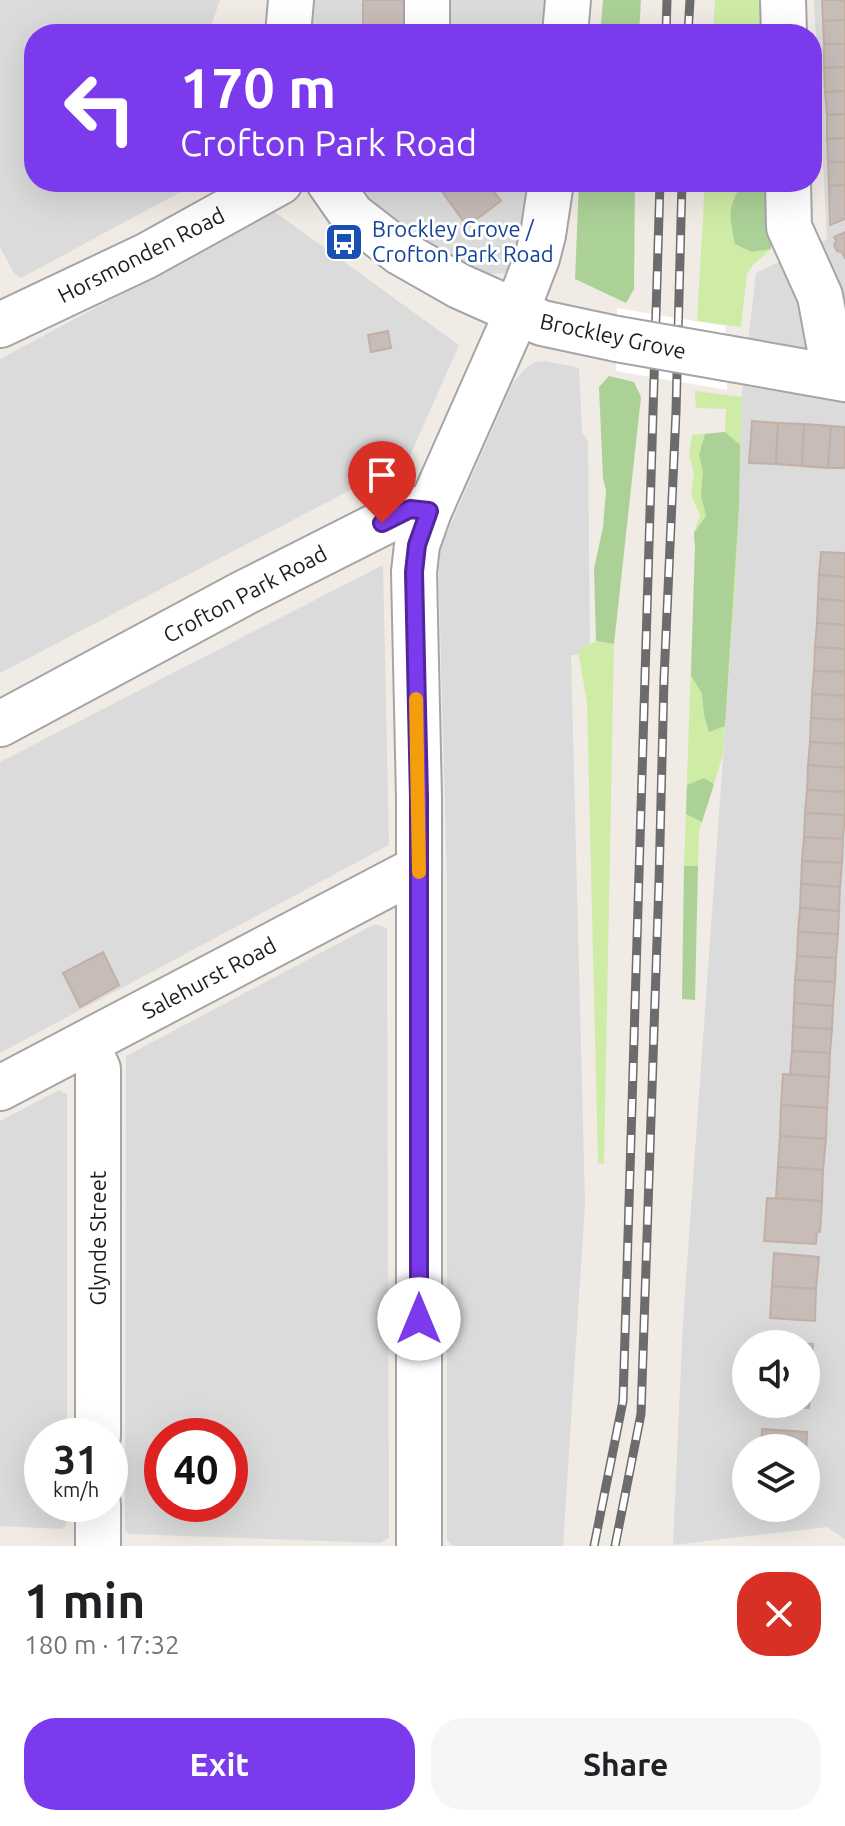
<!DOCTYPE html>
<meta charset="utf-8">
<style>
:root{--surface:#fff;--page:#f6f6f6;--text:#202124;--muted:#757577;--accent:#7c3aed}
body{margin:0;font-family:Ubuntu,sans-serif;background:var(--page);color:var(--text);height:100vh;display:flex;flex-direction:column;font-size:30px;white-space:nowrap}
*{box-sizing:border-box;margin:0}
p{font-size:26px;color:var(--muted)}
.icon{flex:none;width:44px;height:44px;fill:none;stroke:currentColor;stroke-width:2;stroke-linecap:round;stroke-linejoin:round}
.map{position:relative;height:1546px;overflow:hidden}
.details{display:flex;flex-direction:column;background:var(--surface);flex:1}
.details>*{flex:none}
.banner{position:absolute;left:24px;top:24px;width:798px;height:168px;border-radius:32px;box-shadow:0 8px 32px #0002;background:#7c3aed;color:#fff;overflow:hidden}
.tools{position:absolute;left:732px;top:1330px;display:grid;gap:16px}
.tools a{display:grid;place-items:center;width:88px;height:88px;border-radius:50%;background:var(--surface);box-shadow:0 8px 32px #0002;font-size:40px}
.speed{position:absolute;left:24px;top:1418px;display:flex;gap:16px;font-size:40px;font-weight:700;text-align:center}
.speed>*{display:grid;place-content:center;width:104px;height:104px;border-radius:50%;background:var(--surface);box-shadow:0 8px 32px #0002;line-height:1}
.speed small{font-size:20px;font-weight:400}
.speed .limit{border:12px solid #d22;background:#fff;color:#111}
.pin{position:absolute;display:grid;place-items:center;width:68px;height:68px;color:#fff;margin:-82px -34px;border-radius:50% 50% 50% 0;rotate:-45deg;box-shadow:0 0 8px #0007}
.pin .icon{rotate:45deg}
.me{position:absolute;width:88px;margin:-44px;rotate:0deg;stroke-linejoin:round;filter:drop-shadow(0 0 6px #0008)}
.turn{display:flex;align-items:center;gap:28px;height:168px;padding:0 24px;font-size:36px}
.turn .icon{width:104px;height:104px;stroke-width:2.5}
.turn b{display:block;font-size:56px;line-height:68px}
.round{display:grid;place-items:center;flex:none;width:84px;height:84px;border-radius:32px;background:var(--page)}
.summary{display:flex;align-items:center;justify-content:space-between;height:136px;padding:0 24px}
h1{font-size:48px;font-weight:600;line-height:60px}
.button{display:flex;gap:16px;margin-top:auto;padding:16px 24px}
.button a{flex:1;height:92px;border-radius:32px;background:var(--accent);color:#fff;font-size:32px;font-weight:600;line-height:92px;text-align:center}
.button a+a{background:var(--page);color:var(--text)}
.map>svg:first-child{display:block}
.residential{fill:#dcdbdb;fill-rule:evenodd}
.grass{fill:#cfeca7}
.forest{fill:#acd197}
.pier{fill:#fff}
.building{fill:#c7bcb7;stroke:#c2b0a5;stroke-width:2}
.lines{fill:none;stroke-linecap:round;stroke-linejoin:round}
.minor-casing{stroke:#a5a5a5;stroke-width:48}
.minor{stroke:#fff;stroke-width:44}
.rail-casing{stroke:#6c6c6c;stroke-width:9}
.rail{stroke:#fff;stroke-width:6;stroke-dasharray:18;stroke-linecap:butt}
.minor-bridge-casing{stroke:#a5a5a5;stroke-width:48;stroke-linecap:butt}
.minor-bridge{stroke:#fff;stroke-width:44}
.route-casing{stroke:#51269a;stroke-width:20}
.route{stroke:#7c3aed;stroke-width:14}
.slow{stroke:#f59e0b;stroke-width:14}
.labels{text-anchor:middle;stroke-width:6;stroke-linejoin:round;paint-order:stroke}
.transit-label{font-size:22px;fill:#164399;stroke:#fff;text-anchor:start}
.street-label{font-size:22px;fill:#1e1e1e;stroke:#fff}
</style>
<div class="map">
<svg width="845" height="1546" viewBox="0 0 845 1546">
<rect width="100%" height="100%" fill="#f0ebe4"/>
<g class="residential">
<path d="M0,0H220L208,34H34V182H199L21,278L15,275L0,247Z"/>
<path d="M314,0H554L551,34H312Z"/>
<path d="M814,0H845V1539L827,1527L673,1545L683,1321L737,560L738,428L756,273L827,239ZM746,1344H806V1404H746ZM746,1448H806V1508H746Z"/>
<path d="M357,182H535L517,265L504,273L489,274L453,259L409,233L375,206Z"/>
<path d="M275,212L459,345L408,460L0,673V359Z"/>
<path d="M546,361L579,368L582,432L588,441L590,654L571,655L585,1203L563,1546H456L452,1545L447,1540V881L438,553L513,383L527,367L536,362Z"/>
<path d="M383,565L389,845L0,1053V762Z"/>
<path d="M375,924L387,928L389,1538L380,1543L129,1534L125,1530L126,1056ZM162,1436H230V1504H162Z"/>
<path d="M59,1090L67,1094V1436H42V1504H66V1525L62,1529L0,1526V1121Z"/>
</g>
<g class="grass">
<path d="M715,0H767V34H713Z"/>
<path d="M705,182H770L771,249L753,265L747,274L741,327L697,321Z"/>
<path d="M695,391L742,397L737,560L723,755L699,831L698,866H684L695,548L694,533L700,515L691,495L694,474L689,454L692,435L725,432L726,409L696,408Z"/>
<path d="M596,641L614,644L604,1164L598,1163L587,703L578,650Z"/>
</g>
<g class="forest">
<path d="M603,0H641L639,34H600Z"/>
<path d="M579,182H635L634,289L626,303L575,279Z"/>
<path d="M743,182H770L771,249L752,252L735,244C729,214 727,209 743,182Z"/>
<path d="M609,376L634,382L641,397L614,644L596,641L594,569L603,527L606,491L603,478L599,387Z"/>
<path d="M725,432L740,445L739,506L725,726L709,732L704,715L702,694L691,675L695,548L694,533L706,516L701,495L703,471L699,455L705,434Z"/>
<path d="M704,778L714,784L702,822L686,814L687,785Z"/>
<path d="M684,866H698L695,1000L682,999Z"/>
</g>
<path class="pier" d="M617,308L725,326L727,390L616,371Z"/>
<g class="building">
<rect x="363" y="0" width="42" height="34"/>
<path d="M822,0H845V20L823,21Z"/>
<path d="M845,20V44H824L823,21Z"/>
<path d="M824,44H845V67L824,68Z"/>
<path d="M845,67V91L825,92L824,68Z"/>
<path d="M845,91V114L827,115L825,92Z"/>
<path d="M845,114V138L827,139V115Z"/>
<path d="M845,138V162H828L827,139Z"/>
<path d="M828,162H845V185L829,186Z"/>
<path d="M435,182H487L501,201L467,226Z"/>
<path d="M845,185V219L830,225L829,186Z"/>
<path d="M845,232V259L842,252L837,251L834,245L836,241L834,237Z"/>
<path d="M388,331L391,348L371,352L368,335Z"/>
<path d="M752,421L778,423L776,464L749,463Z"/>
<path d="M778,423L804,424L802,466L776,464Z"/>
<path d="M804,424L831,426L828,468L802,466Z"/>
<path d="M831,426L845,427V468H828Z"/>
<path d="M821,552L845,553V577L819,575Z"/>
<path d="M819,575L845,577V601L818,599Z"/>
<path d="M818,599L845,601V625L817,623Z"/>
<path d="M817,623L845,625V649L815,647Z"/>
<path d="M815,647L845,649V672L814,671Z"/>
<path d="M814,671L845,672V696L812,694Z"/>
<path d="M812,694L845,696V720L811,718Z"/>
<path d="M811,718L845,720V744L810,742Z"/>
<path d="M810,742L845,744V768L808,765Z"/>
<path d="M808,765L845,768V792L807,790Z"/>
<path d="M807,790L845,792V815L805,813Z"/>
<path d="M805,813L845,815L843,839L804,837Z"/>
<path d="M804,837L843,839L842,863L802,861Z"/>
<path d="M802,861L842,863L840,887L801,884Z"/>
<path d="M801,884L840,887L839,911L800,908Z"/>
<path d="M800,908L839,911L838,934L798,932Z"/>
<path d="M798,932L838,934L836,958L797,956Z"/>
<path d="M103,952L119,985L80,1007L63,973Z"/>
<path d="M797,956L836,958L835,982L795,980Z"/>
<path d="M795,980L835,982L833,1006L794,1003Z"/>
<path d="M794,1003L833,1006L832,1029L793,1027Z"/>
<path d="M793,1027L832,1029L830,1053L792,1051Z"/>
<path d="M792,1051L830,1053L829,1077L790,1075Z"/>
<path d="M783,1074L829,1077L827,1108L781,1105Z"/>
<path d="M781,1105L827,1108L826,1139L780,1136Z"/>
<path d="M780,1136L826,1139L823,1170L778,1167Z"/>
<path d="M778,1167L823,1170L822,1201L776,1198Z"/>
<path d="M767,1198L822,1201L820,1232H817L816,1244L764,1241Z"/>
<path d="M774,1253L819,1257L816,1289L772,1286Z"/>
<path d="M772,1286L816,1289L815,1321L770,1318Z"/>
<path d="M768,1341L813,1344L811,1376H806V1344H768Z"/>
<path d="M806,1376H811L809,1408L764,1405L806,1404Z"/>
<path d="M762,1429L807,1432L806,1453V1448H761Z"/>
</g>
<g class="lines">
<g class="minor-casing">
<g id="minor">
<path d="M783,0L784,34"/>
<path d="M288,34L291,0"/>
<path d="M427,34V0"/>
<path d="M565,34L568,0"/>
<path d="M329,182L352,215L401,253L459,286L542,323L617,339"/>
<path d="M788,182L789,227L820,296L835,377"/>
<path d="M0,325L146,256L280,182"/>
<path d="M726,358L845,379"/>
<path d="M0,724L242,594L410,509L429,511"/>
<path d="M86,1043L98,1069V1436"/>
<path d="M0,1088L419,868"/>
<path d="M98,1504V1546"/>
<path d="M419,1546V798L414,572L417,545L429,511L508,333L537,258L543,235L551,182"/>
</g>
</g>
<use href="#minor" class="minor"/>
<g class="rail-casing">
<g id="rail">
<path d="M666,34L667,0"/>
<path d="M688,34L690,0"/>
<path d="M594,1546L623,1401L660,182"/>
<path d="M615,1546L641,1414L659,882L664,679L676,412L682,182"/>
</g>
</g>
<use href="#rail" class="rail"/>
<g class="minor-bridge-casing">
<path id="minor-bridge" d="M617,339L726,358"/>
</g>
<use href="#minor-bridge" class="minor-bridge"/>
</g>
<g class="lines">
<g class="route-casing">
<path id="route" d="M382,523L410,509L429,511L417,545L414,572L419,798V1319"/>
</g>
<use href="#route" class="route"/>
<path class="slow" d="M416,699L419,872"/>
</g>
<defs>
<g id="bus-square" transform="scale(2)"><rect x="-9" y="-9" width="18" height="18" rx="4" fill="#1a4fb4" stroke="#fff"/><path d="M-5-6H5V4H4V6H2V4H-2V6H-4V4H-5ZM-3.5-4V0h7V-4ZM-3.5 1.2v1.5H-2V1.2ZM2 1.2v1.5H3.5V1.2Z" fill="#fff"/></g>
</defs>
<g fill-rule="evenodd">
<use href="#bus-square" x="344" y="242"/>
</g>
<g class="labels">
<g class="transit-label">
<text x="372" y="237">Brockley Grove /<tspan x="372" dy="25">Crofton Park Road</tspan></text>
</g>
<g class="street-label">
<text transform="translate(141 255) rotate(-27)" y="8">Horsmonden Road</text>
<text transform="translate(613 336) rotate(12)" y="8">Brockley Grove</text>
<text transform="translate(245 594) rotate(-28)" y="8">Crofton Park Road</text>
<text transform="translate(209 978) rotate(-28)" y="8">Salehurst Road</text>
<text transform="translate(98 1238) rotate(-90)" y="8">Glynde Street</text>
</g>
</g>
</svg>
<div class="tools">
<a><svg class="icon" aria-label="sound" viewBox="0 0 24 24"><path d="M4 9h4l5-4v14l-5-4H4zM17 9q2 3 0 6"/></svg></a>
<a><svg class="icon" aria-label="layers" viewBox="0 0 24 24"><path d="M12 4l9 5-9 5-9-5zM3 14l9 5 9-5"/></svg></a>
</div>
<div class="speed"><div>31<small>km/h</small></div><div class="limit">40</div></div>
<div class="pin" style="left:382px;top:523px;background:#d93025"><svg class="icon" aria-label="arrive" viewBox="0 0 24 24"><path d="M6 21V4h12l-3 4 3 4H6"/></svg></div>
<svg class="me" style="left:419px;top:1319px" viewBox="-20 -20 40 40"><circle r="19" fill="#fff"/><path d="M0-13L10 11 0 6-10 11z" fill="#7c3aed"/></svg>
<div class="banner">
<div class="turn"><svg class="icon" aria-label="left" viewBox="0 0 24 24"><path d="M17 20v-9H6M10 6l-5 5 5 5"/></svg><div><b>170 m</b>Crofton Park Road</div></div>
</div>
</div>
<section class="details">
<div class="summary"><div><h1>1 min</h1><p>180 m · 17:32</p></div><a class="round" style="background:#d93025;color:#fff"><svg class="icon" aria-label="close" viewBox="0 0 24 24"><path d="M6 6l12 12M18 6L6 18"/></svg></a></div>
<div class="button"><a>Exit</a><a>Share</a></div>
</section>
